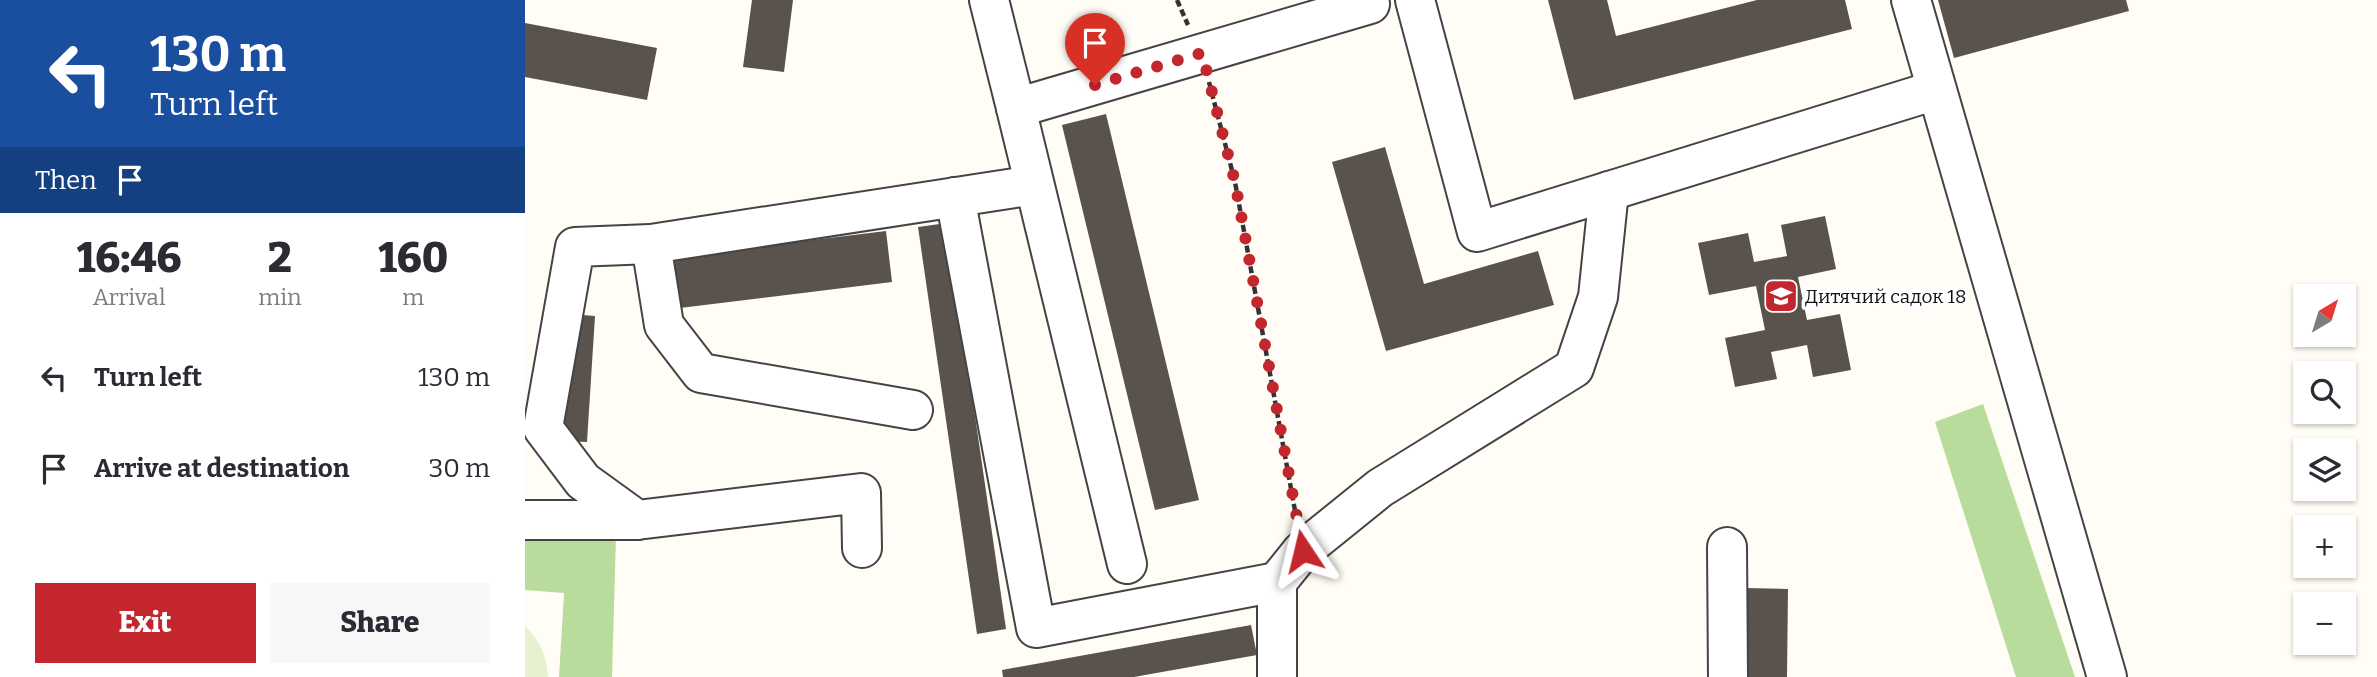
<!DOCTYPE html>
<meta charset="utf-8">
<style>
:root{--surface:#fff;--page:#f7f7f7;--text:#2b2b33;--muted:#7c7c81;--accent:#c4262e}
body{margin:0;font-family:Bitter,serif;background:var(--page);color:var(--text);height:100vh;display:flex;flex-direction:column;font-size:26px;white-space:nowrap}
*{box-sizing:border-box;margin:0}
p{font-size:23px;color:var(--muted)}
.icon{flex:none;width:38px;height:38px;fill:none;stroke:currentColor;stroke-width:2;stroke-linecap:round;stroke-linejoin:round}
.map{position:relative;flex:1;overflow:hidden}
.sheet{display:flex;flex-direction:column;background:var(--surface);width:525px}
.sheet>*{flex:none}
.banner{background:#1a4fa0;color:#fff;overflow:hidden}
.needle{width:46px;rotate:38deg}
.tools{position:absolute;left:1768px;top:284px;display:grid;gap:14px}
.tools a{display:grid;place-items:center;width:63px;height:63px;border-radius:0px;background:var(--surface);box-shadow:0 2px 5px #0004;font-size:35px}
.pin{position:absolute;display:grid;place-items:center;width:60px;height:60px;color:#fff;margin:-72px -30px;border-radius:50% 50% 50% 0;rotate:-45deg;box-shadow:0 0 7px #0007}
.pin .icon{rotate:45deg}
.me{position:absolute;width:77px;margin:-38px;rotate:350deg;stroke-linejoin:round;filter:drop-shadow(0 0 5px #0008)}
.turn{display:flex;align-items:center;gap:24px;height:147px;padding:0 35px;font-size:32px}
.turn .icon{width:91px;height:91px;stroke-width:2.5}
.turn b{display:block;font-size:49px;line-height:60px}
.then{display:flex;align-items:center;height:66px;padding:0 35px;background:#0003;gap:14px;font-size:26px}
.eta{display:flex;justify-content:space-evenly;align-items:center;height:119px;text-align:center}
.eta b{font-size:42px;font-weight:800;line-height:49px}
.action{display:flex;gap:14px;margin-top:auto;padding:14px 35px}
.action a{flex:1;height:80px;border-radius:0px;background:var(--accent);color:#fff;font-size:28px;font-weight:800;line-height:80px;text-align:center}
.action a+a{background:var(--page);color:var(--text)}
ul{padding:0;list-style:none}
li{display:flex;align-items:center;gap:21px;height:91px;padding:0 35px}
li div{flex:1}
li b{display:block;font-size:26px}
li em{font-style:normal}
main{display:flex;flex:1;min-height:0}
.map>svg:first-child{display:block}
.forest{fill:#b9dc9c}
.pitch{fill:#e6f2cf}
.building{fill:#5a524d}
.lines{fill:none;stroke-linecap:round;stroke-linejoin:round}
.minor-casing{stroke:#444;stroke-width:42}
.path{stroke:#333;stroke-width:4.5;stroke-dasharray:7 3.5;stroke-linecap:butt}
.minor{stroke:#fff;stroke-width:38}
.route{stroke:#c4262e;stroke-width:12;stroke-dasharray:0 21.6}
.labels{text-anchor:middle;stroke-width:7;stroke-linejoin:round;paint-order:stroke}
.poi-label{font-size:19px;fill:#111;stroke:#fff;text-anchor:start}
</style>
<main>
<section class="sheet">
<div class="banner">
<div class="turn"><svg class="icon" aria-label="left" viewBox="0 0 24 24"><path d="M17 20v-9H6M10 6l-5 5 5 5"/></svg><div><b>130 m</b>Turn left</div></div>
<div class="then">Then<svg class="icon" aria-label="arrive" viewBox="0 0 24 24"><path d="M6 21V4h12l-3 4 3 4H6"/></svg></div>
</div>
<div class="eta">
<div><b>16:46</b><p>Arrival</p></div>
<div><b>2</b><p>min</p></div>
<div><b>160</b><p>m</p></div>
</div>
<ul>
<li><svg class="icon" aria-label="left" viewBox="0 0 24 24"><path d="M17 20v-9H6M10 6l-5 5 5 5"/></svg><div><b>Turn left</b></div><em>130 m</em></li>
<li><svg class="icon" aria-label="arrive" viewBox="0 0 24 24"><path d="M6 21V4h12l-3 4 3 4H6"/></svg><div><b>Arrive at destination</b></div><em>30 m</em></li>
</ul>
<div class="action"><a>Exit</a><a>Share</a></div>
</section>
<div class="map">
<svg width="1852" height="677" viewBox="0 0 1852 677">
<rect width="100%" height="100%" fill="#fffdf5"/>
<g class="forest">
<path d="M1458,404L1550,677H1491L1410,422Z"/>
<path d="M0,531L91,535L87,677H34L39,593L0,590Z"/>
</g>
<path class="pitch" d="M0,626C15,640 22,657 23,677H0Z"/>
<g class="building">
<path d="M227,0H268L259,72L218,67Z"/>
<path d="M1023,0H1082L1091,36L1232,0H1320L1327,29L1049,100Z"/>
<path d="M1413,0H1601L1604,11L1429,58Z"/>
<path d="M0,23L132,48L122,100L0,77Z"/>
<path d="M581,114L674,500L630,510L537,125Z"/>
<path d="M860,147L899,284L1013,251L1029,305L861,351L807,162Z"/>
<path d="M1300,216L1311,269L1273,277L1282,320L1315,314L1326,370L1288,377L1282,345L1246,352L1252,379L1210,387L1200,338L1240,330L1231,286L1184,295L1173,243L1223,233L1229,262L1262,256L1256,225Z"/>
<path d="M422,223L481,629L452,634L393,227Z"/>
<path d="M361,231L367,282L155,308L149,257Z"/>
<path d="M45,314L70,316L62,442L37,441Z"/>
<path d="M1221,588L1263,589L1262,677H1220Z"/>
<path d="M726,625L732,655L609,677H478L477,670Z"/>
</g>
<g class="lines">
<g class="minor-casing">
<g id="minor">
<path d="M464,0L491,108L845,4L844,0"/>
<path d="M890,0L952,232L1411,90"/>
<path d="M1386,0L1582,677"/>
<path d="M491,108L602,564"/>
<path d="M430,197L511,628L752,582V677"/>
<path d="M126,244L50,247L18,428L58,481L112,520L336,493L337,548"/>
<path d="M388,410L176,373L139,325L126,244L509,185"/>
<path d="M0,520H112"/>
<path d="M1202,547L1203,677"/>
<path d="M752,582L777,551L855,488L1049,368L1073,297L1084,191"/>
</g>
</g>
<g class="path">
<path d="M652,0L663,25"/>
<path d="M684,82L710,182L771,516"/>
</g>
<use href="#minor" class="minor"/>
</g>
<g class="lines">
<path class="route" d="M570,85L677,53L710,182L778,551"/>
</g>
<defs>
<g id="school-square" transform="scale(1.75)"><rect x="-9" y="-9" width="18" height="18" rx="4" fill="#c4262e" stroke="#fff"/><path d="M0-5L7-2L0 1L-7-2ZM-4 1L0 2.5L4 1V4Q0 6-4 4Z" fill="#fff"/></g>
</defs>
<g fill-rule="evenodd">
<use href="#school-square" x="1256" y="296"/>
</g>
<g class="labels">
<g class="poi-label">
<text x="1280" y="303">Дитячий садок 18</text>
</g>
</g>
</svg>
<div class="tools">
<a><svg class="needle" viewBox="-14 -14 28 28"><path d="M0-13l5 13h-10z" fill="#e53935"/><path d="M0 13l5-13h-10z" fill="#7c7c81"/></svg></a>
<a><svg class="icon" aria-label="search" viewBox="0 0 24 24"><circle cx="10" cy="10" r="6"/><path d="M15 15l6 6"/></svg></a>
<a><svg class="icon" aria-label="layers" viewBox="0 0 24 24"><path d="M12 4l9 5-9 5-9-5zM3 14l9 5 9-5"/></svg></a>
<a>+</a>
<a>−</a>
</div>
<div class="pin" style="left:570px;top:85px;background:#d93025"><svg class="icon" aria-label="arrive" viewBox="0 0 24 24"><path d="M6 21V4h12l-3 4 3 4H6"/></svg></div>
<svg class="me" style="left:778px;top:551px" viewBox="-20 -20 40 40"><path d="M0-17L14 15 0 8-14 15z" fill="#c4262e" stroke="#fff" stroke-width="4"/></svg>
</div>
</main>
